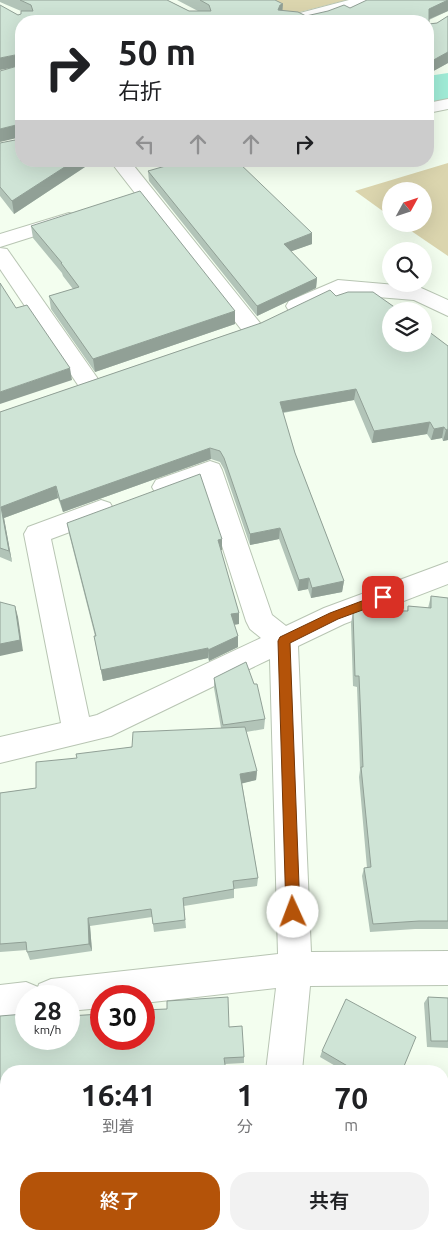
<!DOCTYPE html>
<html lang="ja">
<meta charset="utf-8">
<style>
:root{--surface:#fff;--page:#f2f2f2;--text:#202124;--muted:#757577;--accent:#b45309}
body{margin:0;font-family:Ubuntu,"Noto Sans JP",sans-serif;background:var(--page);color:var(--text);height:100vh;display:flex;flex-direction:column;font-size:19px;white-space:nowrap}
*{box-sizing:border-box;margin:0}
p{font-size:16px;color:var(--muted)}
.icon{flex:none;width:28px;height:28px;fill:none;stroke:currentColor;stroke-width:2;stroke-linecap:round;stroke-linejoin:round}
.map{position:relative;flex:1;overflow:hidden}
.sheet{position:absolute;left:0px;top:1065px;width:449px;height:175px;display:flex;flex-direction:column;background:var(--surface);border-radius:20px 20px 0 0;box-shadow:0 5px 20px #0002}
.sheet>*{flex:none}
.guide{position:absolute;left:15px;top:15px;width:419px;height:152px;border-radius:20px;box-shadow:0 5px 20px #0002;background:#fff;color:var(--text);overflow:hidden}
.needle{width:32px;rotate:50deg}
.fabs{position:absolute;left:382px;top:182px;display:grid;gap:10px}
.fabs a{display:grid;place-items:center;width:50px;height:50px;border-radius:50%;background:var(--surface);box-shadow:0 5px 20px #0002;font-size:25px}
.speed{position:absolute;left:15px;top:985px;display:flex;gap:10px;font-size:25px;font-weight:700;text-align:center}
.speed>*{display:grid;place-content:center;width:65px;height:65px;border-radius:50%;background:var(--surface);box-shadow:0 5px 20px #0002;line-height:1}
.speed small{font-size:12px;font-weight:400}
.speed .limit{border:8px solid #d22;background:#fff;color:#111}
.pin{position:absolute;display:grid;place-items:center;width:42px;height:42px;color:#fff;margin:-21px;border-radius:10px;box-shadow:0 2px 8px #0006}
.me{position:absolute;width:55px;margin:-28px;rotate:358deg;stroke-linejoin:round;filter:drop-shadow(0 0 4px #0008)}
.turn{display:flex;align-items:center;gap:18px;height:105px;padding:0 20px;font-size:22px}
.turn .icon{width:65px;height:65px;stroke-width:2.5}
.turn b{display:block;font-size:35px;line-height:42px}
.lanes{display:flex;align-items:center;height:48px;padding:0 20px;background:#0003;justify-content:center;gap:25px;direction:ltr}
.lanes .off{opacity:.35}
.eta{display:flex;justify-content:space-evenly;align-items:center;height:85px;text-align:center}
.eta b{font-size:30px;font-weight:600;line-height:35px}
.primary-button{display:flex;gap:10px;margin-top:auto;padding:10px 20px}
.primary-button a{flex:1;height:58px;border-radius:20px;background:var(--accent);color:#fff;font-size:20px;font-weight:600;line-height:58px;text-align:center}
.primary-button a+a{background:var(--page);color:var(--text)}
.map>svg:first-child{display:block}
.green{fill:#dbd5ae}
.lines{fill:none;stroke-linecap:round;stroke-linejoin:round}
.river{fill:#a0ecd7;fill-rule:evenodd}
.minor-casing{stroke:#b8c5b3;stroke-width:2}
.minor{fill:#fff;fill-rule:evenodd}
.wall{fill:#b2c4b8}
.shaded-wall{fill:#91a096}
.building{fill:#cfe4d6;stroke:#91a096}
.route{fill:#b45309;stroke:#753606}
</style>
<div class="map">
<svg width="448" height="1240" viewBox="0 0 448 1240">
<rect width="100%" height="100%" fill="#f3feef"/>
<g class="green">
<path d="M251,0H347L284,16Z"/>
<path d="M448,163V256L401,224H424V191H391V217L355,191Z"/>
</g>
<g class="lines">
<path class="river" d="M448,73V101L428,104V76Z"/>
<g class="minor-casing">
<g id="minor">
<path d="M349,0H371C364,10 320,19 307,21C298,22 287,22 279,21L281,18Z"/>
<path d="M448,99V109L428,113V103Z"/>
<path d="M118,161H137L134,166L260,323L263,328L260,333L252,335L244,333L117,170L114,166Z"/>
<path d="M173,161H237L235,165L228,167H182L175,165Z"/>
<path d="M69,213L76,215L79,219L76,223L0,247V234Z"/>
<path d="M0,248L7,249L98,379L102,385L98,391L90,393L82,391L0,269Z"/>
<path d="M338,280L419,287L448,300V316L414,300L341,294L297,313L289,311L286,306L289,301Z"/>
<path d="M210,461L219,464L222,470L272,615L286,626L324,608L448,562V584L344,624L298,646L311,952L448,951V985L310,986L302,1071H266L276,988L144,1003V996H101V1008L69,1011V996H26V1016L0,1019V985L26,982L38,987L39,984L51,979L278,954L270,659L111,736L0,763V737L61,723L24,534L28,527L101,500L110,503L114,510L110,517L51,539L89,717L97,715L261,638L250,629L246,621L202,483L165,496L156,494L152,487L156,480Z"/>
<rect x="248" y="1234" width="38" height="6"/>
</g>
</g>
<use href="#minor" class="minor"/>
</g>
<g class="wall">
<path d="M0,0H167L189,11H198L177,0H275L282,11L306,16L350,8L448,0V11L429,20V24L437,23L448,16V63L428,74V21H21V161L91,163L14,214L0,196V143L20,139L18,15L21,14V11L0,2Z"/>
<path d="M189,166L312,233V244L291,251L317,278L316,288L257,316L149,181L148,171Z"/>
<path d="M31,226L235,311V324L95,372L51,309L49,296L73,289L63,276L62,273L33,238Z"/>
<path d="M336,296L448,346V440L443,441L442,438L431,440L427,434L372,443L354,400L283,413L295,453L344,581L342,592L311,598L308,589L298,591L279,539L250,545L224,469L220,462L211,459L63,512L58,498L4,518L12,562L0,557V412L261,323Z"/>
<path d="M67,523L222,539L221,551L239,613V624L234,625L238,636V647L209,661L208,658L103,681L94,636H95L69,534Z"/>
<path d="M431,596L448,598V929H415L370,932L362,876L364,868H367L359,777L360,770L357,687L353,686L351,623L353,612L407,611L408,606L428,608Z"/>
<path d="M214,678L265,719L264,729L246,732L257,771L256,780L242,783L258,878L257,886L234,889V898L184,906L186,928L154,932L152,917L90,926L92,951L30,960L27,952V950L0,952V793L36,788L77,758L221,728L214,688Z"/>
<path d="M428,997L448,998V1048L427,1047L424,1003Z"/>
<path d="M0,1016L26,1039L229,1027L244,1057V1063L225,1064L6,1071V1214H0Z"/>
<path d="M322,1051L402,1071H344L320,1057Z"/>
<path d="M448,1126V1166H442V1130H446H445Z"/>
</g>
<g class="shaded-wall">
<path d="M448,0V11L427,20L429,9Z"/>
<path d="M283,4L282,16L278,10L280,5Z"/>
<path d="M448,52V63L428,74V63Z"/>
<path d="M20,54L21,66L0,70V58Z"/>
<path d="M20,124L21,137L0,142V129Z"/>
<path d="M74,161H91V163L14,214L12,201Z"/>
<path d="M312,233V244L284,254V244Z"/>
<path d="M317,278L316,288L257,316V306Z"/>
<path d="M235,311V324L95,372L93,359Z"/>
<path d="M70,368L72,380L0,404V392Z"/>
<path d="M356,389L354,400L279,413L280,402Z"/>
<path d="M430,422L427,434L372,443L374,431Z"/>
<path d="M444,427L442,438L431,440L434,429Z"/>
<path d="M448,429V440L443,441L446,430Z"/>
<path d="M210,448L211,459L63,512L60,501Z"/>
<path d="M56,486L58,498L4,518L12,562L9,551L1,507Z"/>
<path d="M280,528L279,539L250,545V534Z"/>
<path d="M222,539V550L218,551V540Z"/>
<path d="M309,578L308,589L298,591L299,580Z"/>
<path d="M344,581L342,592L311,598L312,588Z"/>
<path d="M15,606L18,617L23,651L0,656V644Z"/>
<path d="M239,613V624L231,625V614Z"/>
<path d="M238,636V647L209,661L208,650Z"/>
<path d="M208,648V658L103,681L101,670Z"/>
<path d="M257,771L256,780L240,784V774Z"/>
<path d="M88,918L90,926L92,951L89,944Z"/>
<path d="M24,1014L26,1019V1025L23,1020Z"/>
</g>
<g class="building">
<path d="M20,0H167L189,11H211L209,5L200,0H275L283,4L280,5L278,10L298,12L306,16L328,11L344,5L350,8L367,0H448L429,9V24L437,23L448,16V52L428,63V21H21V161H74L12,201L0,187V143L20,139V124L0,129V71L21,65L20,54L0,58V5L18,15L21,14V11H33L31,5Z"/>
<path d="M183,161H185L189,166L206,161H237L312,233L284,244L317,278L257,306L148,171Z"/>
<path d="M140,191L235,311L93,359L49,296L79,287L61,263H62L31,226Z"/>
<path d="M0,283L16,308L27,305L70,368L0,392Z"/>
<path d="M330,290L336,296L348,292H373L400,311H391V344H424V328L448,346V429L446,430L444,427L434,429L430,422L374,431L356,389L280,402L295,453L344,581L312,588L309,578L299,580L280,528L250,534L224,458L220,451L210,448L60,501L56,486L1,507L9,551L0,548V412L261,323Z"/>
<path d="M200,474L222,539L218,540L239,613L231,614L238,636L208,650V648L101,670L94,636H96L67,523Z"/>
<path d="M431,596L448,598V921H419L373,924L364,868L371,867L361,767H363L359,676H355L353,612L359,610L408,611V606L431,608Z"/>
<path d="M0,602L15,606L20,640L0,644Z"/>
<path d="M246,662L254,684H257L265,719L223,725L214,678Z"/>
<path d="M245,727L257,771L240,774L258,878L233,881L234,889L183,898L185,920L153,924L151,909L88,918L89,944L27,952L26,942L0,944V793L36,788V762L77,758L76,754L132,747L133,732Z"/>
<path d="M228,997L229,1027L242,1026L244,1057L224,1058L226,1071H6V1211H0V1016L24,1014L23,1020H26V1039H69V1016L101,1014V1039H144V1010L167,1009V1001Z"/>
<path d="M428,997L448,998V1041H431Z"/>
<path d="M346,999L416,1037L402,1071H356L322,1051Z"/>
<path d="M442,1130L448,1131V1162H442Z"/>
</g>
<path class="route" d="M383,593L387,594L388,597L387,601L338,619L290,643L300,912L298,916L293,918L288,916L286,912L278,641L280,637L330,613Z"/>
</svg>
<div class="fabs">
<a><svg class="needle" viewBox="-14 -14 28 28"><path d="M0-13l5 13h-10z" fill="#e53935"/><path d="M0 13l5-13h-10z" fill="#757577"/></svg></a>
<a><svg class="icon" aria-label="search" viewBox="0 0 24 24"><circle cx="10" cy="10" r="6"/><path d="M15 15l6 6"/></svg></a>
<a><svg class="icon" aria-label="layers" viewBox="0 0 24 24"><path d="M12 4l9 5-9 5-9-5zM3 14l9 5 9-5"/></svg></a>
</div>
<div class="speed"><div>28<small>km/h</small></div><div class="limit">30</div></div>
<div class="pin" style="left:383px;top:597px;background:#d93025"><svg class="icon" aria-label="arrive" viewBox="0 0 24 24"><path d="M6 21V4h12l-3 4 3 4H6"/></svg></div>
<svg class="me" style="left:293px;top:912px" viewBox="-20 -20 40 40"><circle r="19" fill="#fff"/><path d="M0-13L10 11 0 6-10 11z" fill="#b45309"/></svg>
<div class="guide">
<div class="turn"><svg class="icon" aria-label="right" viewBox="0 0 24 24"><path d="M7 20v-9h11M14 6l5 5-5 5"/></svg><div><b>50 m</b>右折</div></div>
<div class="lanes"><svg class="icon off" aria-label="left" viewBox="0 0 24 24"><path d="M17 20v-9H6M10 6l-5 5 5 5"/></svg><svg class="icon off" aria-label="ahead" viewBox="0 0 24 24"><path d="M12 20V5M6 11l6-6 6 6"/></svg><svg class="icon off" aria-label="ahead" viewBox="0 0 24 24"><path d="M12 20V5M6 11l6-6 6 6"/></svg><svg class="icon" aria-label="right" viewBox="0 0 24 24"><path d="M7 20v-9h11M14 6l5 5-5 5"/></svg></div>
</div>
<section class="sheet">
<div class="eta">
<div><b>16:41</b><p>到着</p></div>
<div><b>1</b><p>分</p></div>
<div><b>70</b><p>m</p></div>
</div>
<div class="primary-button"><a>終了</a><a>共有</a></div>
</section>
</div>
